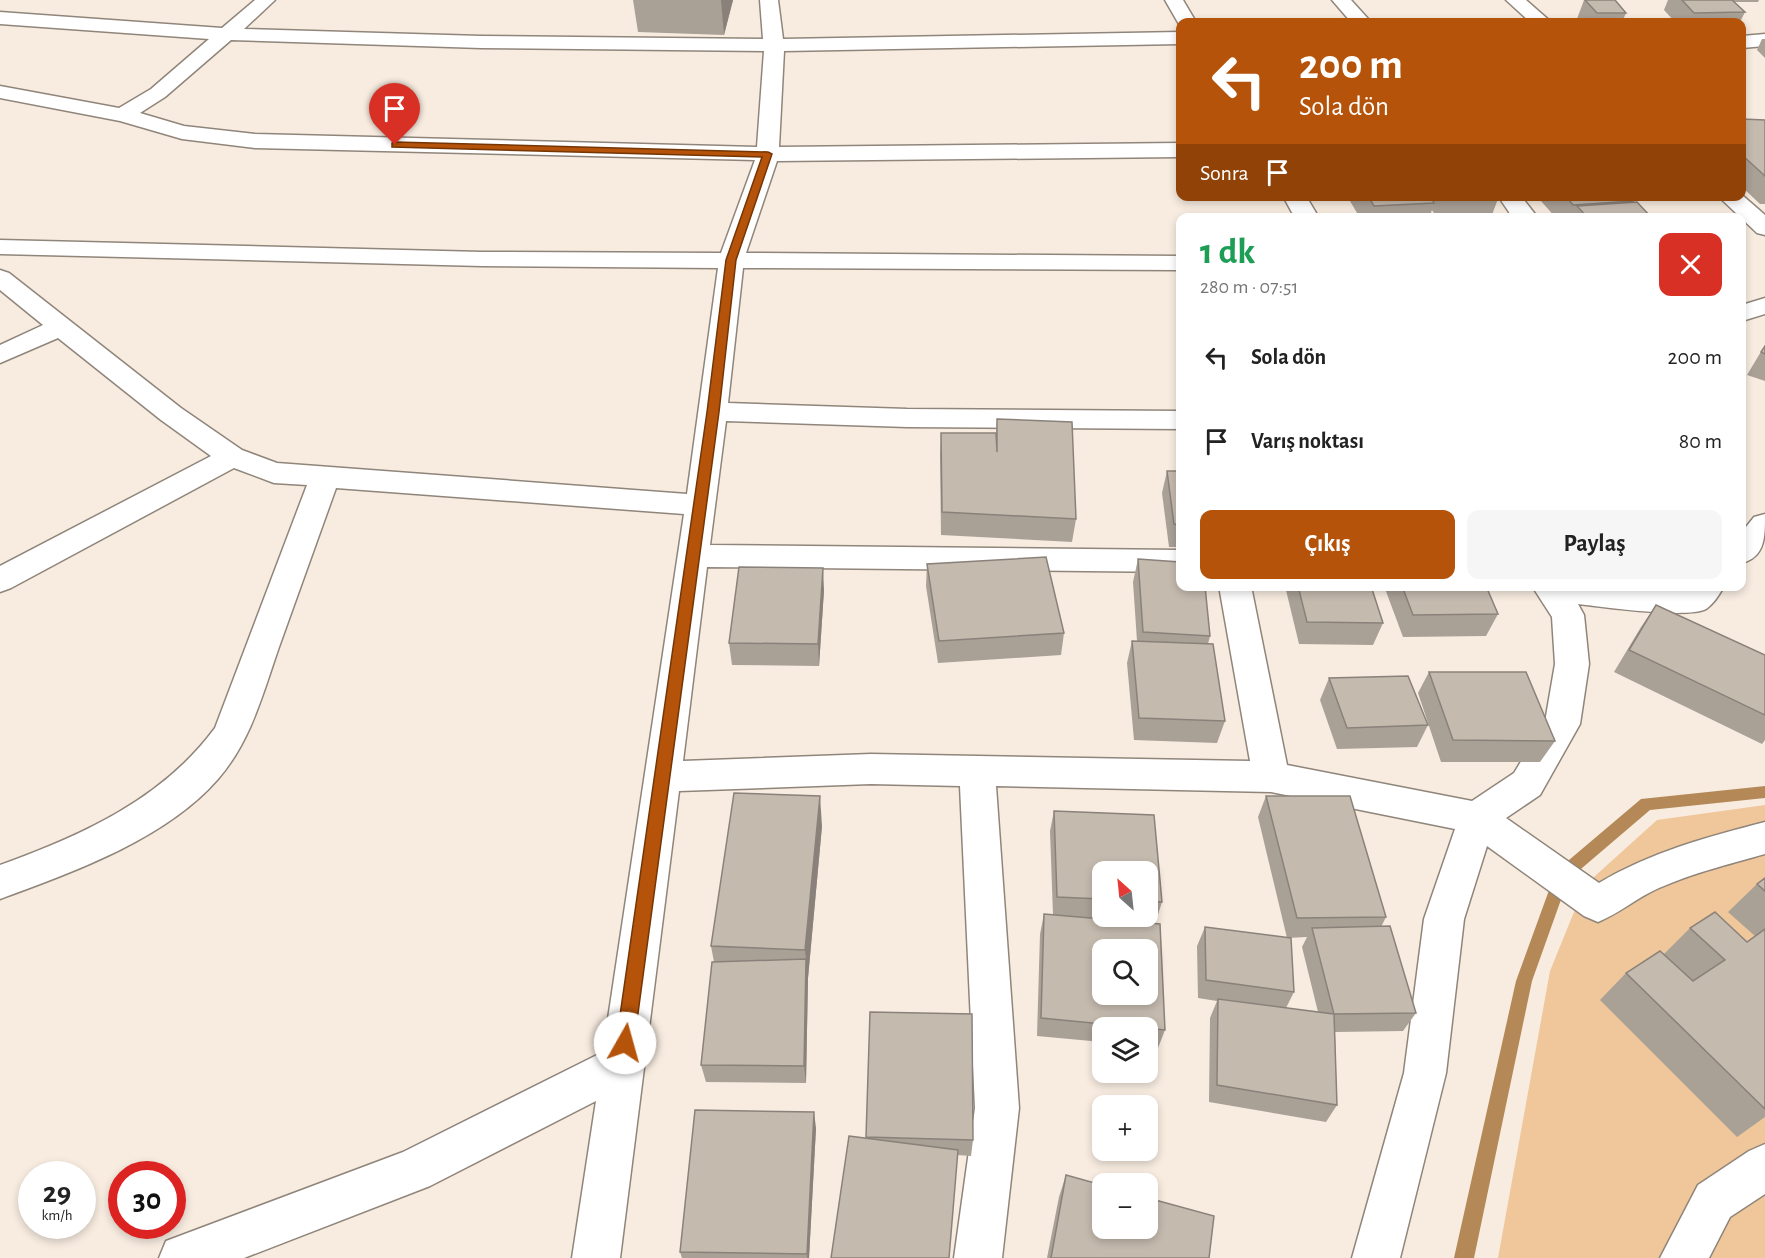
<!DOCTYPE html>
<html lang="tr">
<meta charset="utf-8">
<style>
:root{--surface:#fff;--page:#f6f6f6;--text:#222;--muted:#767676;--accent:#b45309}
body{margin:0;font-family:"Alegreya Sans",sans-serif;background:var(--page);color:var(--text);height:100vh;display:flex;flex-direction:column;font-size:22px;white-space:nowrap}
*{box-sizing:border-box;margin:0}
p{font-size:20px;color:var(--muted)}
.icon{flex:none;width:33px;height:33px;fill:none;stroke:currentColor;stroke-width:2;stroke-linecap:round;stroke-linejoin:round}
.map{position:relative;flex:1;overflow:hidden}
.drawer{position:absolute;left:1176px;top:213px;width:570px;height:378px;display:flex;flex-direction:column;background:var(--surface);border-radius:12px;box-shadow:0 3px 9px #0003}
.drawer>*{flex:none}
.hud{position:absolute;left:1176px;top:18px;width:570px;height:183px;border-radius:12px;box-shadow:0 3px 9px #0003;background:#b45309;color:#fff;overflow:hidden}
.needle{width:39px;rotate:333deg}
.controls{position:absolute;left:1092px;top:861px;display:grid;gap:12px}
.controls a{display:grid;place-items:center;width:66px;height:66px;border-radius:12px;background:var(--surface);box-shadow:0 3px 9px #0003;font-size:30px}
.speed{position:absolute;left:18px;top:1161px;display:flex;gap:12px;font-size:30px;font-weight:700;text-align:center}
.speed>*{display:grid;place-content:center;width:78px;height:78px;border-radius:50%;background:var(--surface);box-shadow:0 3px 9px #0003;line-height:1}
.speed small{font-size:15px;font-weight:400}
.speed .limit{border:9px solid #d22;background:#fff;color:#111}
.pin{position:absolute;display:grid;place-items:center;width:51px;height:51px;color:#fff;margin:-62px -26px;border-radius:50% 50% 50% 0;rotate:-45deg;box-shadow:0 0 6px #0007}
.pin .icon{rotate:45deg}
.me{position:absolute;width:66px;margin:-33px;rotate:7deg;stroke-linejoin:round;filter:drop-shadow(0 0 4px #0008)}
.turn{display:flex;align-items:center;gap:21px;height:126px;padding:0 24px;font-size:27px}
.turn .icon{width:78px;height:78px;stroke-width:2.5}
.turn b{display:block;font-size:42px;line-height:51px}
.then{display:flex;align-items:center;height:57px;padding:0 24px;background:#0003;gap:12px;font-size:22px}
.round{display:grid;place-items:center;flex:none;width:63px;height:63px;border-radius:12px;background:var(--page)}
.headline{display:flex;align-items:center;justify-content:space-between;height:102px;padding:0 24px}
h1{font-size:36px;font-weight:600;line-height:45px;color:#1e9e55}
.action{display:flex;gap:12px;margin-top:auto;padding:12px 24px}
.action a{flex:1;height:69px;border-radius:12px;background:var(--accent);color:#fff;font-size:24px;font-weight:600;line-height:69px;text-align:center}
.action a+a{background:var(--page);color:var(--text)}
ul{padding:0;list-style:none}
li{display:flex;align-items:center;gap:18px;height:84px;padding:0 24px}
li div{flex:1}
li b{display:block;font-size:22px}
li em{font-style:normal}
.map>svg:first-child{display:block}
.green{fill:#efc79b}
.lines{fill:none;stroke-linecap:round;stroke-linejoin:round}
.stream{fill:#b48957;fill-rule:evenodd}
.street-casing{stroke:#90857a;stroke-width:3}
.street{fill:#fff;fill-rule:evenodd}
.wall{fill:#a9a096;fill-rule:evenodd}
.shaded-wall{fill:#8a827a}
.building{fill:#c5baae;stroke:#8a827a;stroke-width:1.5;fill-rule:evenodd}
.route{fill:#b45309;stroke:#753606;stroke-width:1.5}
</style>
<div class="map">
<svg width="1765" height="1258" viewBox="0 0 1765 1258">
<rect width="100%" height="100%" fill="#f8ece0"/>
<path class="green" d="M1765,805V1258H1498L1550,971L1585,885L1657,820Z"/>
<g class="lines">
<path class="stream" d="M1765,786V798L1650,810L1568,880L1532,981L1474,1258H1454L1516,981L1556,871L1641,799Z"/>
<g class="street-casing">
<g id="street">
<path d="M255,0H275L244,29L481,36L763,39L760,0H778L783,39L1180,32V44L784,51L779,147L1180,143V157L777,161L746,253L1180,256V270L743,268L728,403L907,409L1180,411V429L907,427L726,421L710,545L1180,550V572L707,567L683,761L871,754L1250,761L1219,586H1251L1287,765L1472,801L1514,773L1545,722L1555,664L1552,617L1532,586H1724C1720,594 1713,604 1706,609C1688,619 1602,607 1578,604L1584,615L1589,664L1580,724L1540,795L1506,818L1599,883C1651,852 1707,837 1765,822V854C1729,864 1693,873 1659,888C1638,897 1620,913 1598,922L1584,916L1487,846L1464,919L1446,1073L1400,1258H1352L1404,1073L1424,919L1455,829L1271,792L996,786L1019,1108L1002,1258H954L975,1108L960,786L871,784L679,791L620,1258H572L596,1101L430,1186L244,1258H159L166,1241L403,1152L603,1052L684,514L336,488C317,541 298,594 279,647C263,693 251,741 218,779C166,839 73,872 0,899V865C81,836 163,799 215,728L307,485L274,483L234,468L11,588L0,592V566L211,456L161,420L58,338L0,363V345L43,325L0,290V270L9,273L181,408L242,450L277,463L687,494L718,268L482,266L0,254V240L482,252L721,253L755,160L255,148L182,139L120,121L0,98V86L119,108L151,89L209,39L0,24V12L222,28ZM231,40L481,48L764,51L757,147L255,134L184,126L140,113L165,97Z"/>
<path d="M1165,0H1183L1196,22H1180V26Z"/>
<path d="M1332,0H1351L1371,22H1351Z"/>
<path d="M1506,0H1526L1551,22H1530Z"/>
<path d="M1765,34V46L1742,48V36Z"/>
<path d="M1742,195L1765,215V235L1757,233L1718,196Z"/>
<path d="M1283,196H1306L1319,218H1295Z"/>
<path d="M1498,196H1521L1538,218H1513Z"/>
<path d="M1765,298V314L1742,321V305Z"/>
<path d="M1765,514C1765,537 1765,557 1742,563V532L1754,517Z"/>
<path d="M1765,1144V1194L1730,1217L1709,1258H1660L1698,1185L1749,1151Z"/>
</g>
</g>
<use href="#street" class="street"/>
</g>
<g class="wall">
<path d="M633,0H733L724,35L638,32Z"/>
<path d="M1584,0H1615L1626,13L1622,22H1580L1577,19Z"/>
<path d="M1668,0H1759L1758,2H1734L1745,12L1740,22H1675L1664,10Z"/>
<path d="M1762,39H1765V58L1757,50Z"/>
<path d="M1742,119L1765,120V204H1760L1742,187Z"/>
<path d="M1351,196H1499L1492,215L1462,218H1437L1432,210L1429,218H1360L1350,201Z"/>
<path d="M1543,196H1629L1633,201L1632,202L1652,218H1556L1541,201Z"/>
<path d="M1765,345V381L1747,375Z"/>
<path d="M997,419L1076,519L1072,542L941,535L940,455L941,433L996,438Z"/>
<path d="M1167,471H1180V547H1169L1162,493Z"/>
<path d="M1138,559L1210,636L1208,644L1225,721L1217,743L1134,740L1127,663L1132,641H1137L1133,582Z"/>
<path d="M927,564L1064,633L1061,655L938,663L926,586Z"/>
<path d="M1285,586H1371L1383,623L1373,645L1299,644Z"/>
<path d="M1384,586H1486L1498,614L1486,636L1403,637Z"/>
<path d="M824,590L819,666L732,665L729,643Z"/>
<path d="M1656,605L1765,655V740L1762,744L1614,672L1641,627Z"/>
<path d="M1429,672L1555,741L1540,762H1441L1418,693Z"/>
<path d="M1329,678L1428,725L1417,747L1337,749L1320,700Z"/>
<path d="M1266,796L1386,917L1381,927L1416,1013L1403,1031L1335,1032L1337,1105L1326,1122L1209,1102L1210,1018L1217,1001L1198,998L1197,946L1205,927L1294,992L1286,1008L1318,1012L1302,947L1307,937L1287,938L1258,817Z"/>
<path d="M1054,811L1154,815L1162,902L1156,921L1087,918L1160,924L1165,1030L1158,1048L1148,1047V1028H1102V1042L1037,1036L1040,934L1044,914L1053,915L1050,831ZM1102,872H1148V916H1102ZM1102,950H1148V994H1102Z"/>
<path d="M822,826L808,978L806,1083L706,1082L701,1065L714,962L711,946Z"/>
<path d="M1765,878V1117L1737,1137L1600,1000L1626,973L1664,954L1690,928L1747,942L1755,936L1728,912L1757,884Z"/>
<path d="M870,1012L973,1140L971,1156L958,1155L866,1139Z"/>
<path d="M816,1128L809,1258H682L680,1252Z"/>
<path d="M1066,1175L1209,1258H1047L1059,1197Z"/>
</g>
<g class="shaded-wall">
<path d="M721,0H733L724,35Z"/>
<path d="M823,568L824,590L819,666L818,644Z"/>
<path d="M820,796L822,826L808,978L806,1083L804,1066L806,959L805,950Z"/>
<path d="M814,1112L816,1128L809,1258H807Z"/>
</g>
<g class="building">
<path d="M1585,0H1615L1626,13H1597Z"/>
<path d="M1682,0H1732L1745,12L1694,13Z"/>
<path d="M1742,119L1765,120V176L1742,155Z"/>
<path d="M1368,196H1430L1434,203L1374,206Z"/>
<path d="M1566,196H1629L1633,201L1573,205Z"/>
<path d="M1637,202L1652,218H1588L1577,206Z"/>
<path d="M1765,346V354L1761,352Z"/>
<path d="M997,419L1072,422L1076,519L942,512L941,433H996L997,452Z"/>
<path d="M1167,471H1180V525L1174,524Z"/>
<path d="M1046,557L1064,633L939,641L927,564Z"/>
<path d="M1138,559L1180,562V586H1205L1210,636L1143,632Z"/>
<path d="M739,567L823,568L818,644L729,643Z"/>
<path d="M1298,586H1371L1383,623L1307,622Z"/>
<path d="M1402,586H1486L1498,614L1413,615Z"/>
<path d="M1656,605L1765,655V715L1629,650Z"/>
<path d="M1132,641L1213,644L1225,721L1139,718Z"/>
<path d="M1429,672H1526L1555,741L1453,740Z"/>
<path d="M1408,676L1428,725L1347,728L1329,678Z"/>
<path d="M734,793L820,796L805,950L711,946Z"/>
<path d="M1266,796H1350L1386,917L1297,918Z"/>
<path d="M1054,811L1154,815L1162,902L1148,901V872H1102V899L1057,897Z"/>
<path d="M1765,878V891L1757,884Z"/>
<path d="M1715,912L1747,942L1765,929V1109L1626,973L1660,951L1693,981L1725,960L1690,928Z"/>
<path d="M1044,914L1160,924L1165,1030L1041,1018ZM1102,950H1148V994H1102Z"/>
<path d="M1390,926L1416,1013L1334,1014L1337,1105L1217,1085L1218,999L1334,1014L1312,928Z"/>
<path d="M1205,927L1291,938L1294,992L1206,980Z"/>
<path d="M806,959L804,1066L701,1065L712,962Z"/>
<path d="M870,1012L972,1014L973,1140L866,1137Z"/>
<path d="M695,1110L814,1112L807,1254L680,1252Z"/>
<path d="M849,1136L958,1150L949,1258H831Z"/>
<path d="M1066,1175L1102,1185V1228H1148V1198L1214,1216L1209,1258H1051Z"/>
</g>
<path class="route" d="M395,142L768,152L772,154L736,260L719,412L634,1043L631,1049L625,1052L619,1049L616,1043L707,412L726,260L762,157L392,147V143Z"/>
</svg>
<div class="controls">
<a><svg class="needle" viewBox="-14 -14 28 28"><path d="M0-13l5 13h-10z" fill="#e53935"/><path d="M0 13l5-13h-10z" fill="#767676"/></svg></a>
<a><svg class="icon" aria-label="search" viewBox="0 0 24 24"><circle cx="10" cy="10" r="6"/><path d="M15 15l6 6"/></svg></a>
<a><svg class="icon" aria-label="layers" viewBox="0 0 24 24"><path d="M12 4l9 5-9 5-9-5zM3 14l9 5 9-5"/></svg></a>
<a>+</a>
<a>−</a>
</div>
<div class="speed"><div>29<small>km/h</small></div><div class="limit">30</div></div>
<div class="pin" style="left:395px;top:145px;background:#d93025"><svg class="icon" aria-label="arrive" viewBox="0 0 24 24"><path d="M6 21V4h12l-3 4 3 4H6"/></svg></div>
<svg class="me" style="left:625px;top:1043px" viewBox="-20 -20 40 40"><circle r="19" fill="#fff"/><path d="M0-13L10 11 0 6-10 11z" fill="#b45309"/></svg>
<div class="hud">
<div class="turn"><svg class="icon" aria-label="left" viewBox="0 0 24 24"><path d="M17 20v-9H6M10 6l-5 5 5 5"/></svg><div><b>200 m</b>Sola dön</div></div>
<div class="then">Sonra<svg class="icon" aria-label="arrive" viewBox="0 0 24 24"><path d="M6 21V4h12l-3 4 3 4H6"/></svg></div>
</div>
<section class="drawer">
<div class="headline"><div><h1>1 dk</h1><p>280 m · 07:51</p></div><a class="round" style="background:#d93025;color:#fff"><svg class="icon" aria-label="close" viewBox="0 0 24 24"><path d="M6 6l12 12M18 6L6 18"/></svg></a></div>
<ul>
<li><svg class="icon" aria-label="left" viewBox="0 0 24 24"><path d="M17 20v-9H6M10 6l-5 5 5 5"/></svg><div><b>Sola dön</b></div><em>200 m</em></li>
<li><svg class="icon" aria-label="arrive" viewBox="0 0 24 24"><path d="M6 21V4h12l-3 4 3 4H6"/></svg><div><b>Varış noktası</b></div><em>80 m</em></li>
</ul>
<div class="action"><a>Çıkış</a><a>Paylaş</a></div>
</section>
</div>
